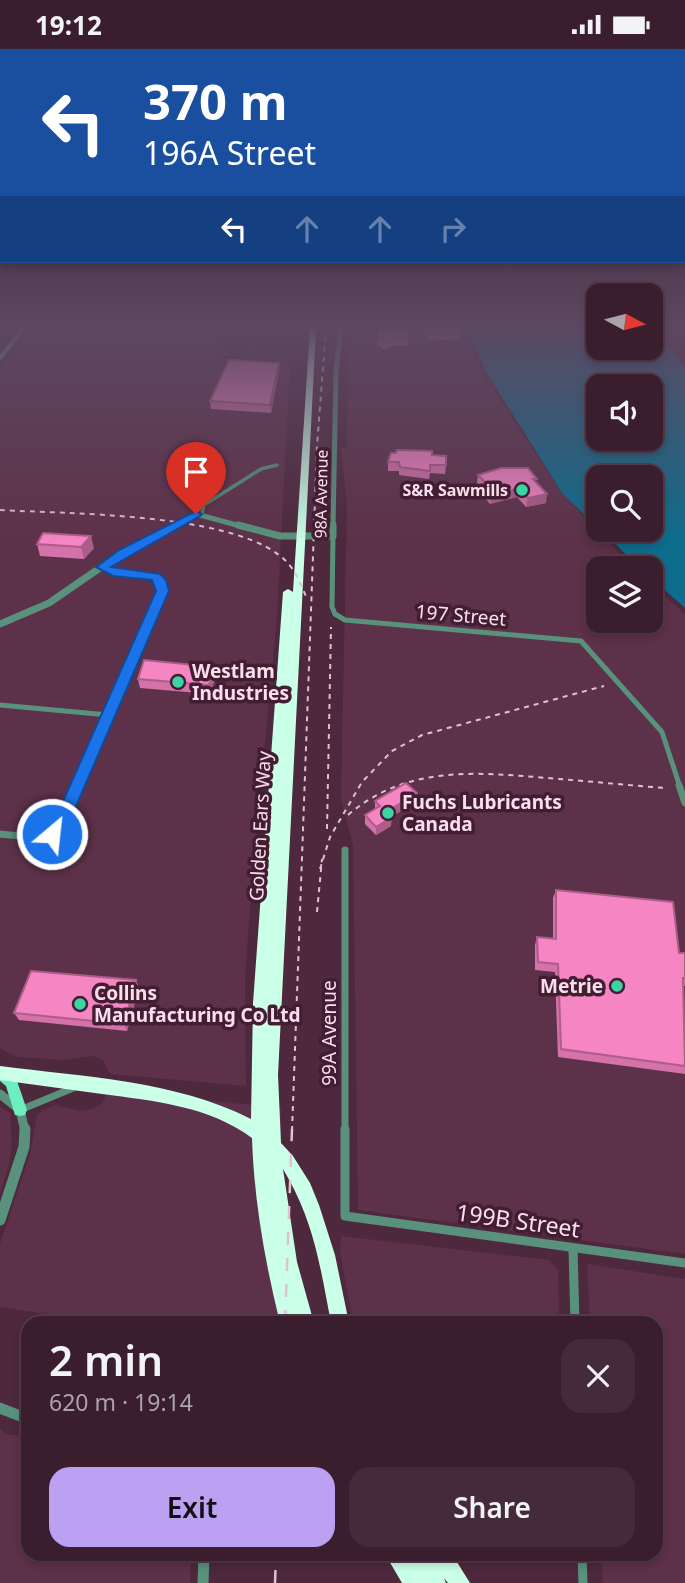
<!DOCTYPE html>
<meta charset="utf-8">
<style>
:root{--surface:#3a1e2e;--page:#452b3a;--text:#f1f3f6;--muted:#aba2aa;--line:#543c4a;--accent:#bca0f2}
body{margin:0;font-family:"Noto Sans",sans-serif;background:var(--page);color:var(--text);height:100vh;display:flex;flex-direction:column;font-size:26px;white-space:nowrap}
*{box-sizing:border-box;margin:0}
p{font-size:23px;color:var(--muted)}
.icon{flex:none;width:38px;height:38px;fill:none;stroke:currentColor;stroke-width:2;stroke-linecap:round;stroke-linejoin:round}
.map{position:relative;flex:1;overflow:hidden}
.drawer{position:absolute;left:21px;top:1267px;width:642px;height:245px;display:flex;flex-direction:column;background:var(--surface);border-radius:21px;box-shadow:0 4px 10px #0003,0 0 0 2px var(--line)}
.drawer>*{flex:none}
.top-card{position:absolute;left:0px;top:0px;width:686px;height:214px;box-shadow:0 4px 10px #0003,0 0 0 2px var(--line);background:#1a4fa0;color:#fff;overflow:hidden}
.needle{width:46px;rotate:97deg}
.fabs{position:absolute;left:586px;top:234px;display:grid;gap:14px}
.fabs a{display:grid;place-items:center;width:77px;height:77px;border-radius:14px;background:var(--surface);box-shadow:0 4px 10px #0003,0 0 0 2px var(--line);font-size:35px}
.pin{position:absolute;display:grid;place-items:center;width:60px;height:60px;color:#fff;margin:-72px -30px;border-radius:50% 50% 50% 0;rotate:-45deg;box-shadow:0 0 7px #0007}
.pin .icon{rotate:45deg}
.me{position:absolute;width:77px;margin:-38px;rotate:28deg;stroke-linejoin:round;filter:drop-shadow(0 0 5px #0008)}
.turn{display:flex;align-items:center;gap:24px;height:147px;padding:0 28px;font-size:32px}
.turn .icon{width:91px;height:91px;stroke-width:2.5}
.turn b{display:block;font-size:49px;line-height:60px}
.lanes{display:flex;align-items:center;height:66px;padding:0 28px;background:#0003;justify-content:center;gap:35px;direction:ltr}
.lanes .off{opacity:.35}
.round{display:grid;place-items:center;flex:none;width:74px;height:74px;border-radius:21px;background:var(--page)}
.head{display:flex;align-items:center;justify-content:space-between;height:119px;padding:0 28px}
h1{font-size:42px;font-weight:600;line-height:52px}
.primary-button{display:flex;gap:14px;margin-top:auto;padding:14px 28px}
.primary-button a{flex:1;height:80px;border-radius:21px;background:var(--accent);color:#111;font-size:28px;font-weight:600;line-height:80px;text-align:center}
.primary-button a+a{background:var(--page);color:var(--text)}
.status{display:flex;justify-content:space-between;align-items:center;height:49px;padding:0 35px;background:var(--surface);direction:ltr}
.status svg{height:19px;fill:currentColor}
.map>svg:first-child{display:block}
.built{fill:#5d3149}
.water{fill:#0d6d8c;fill-rule:evenodd}
.lines{fill:none;stroke-linecap:round;stroke-linejoin:round}
.minor-far3{stroke:#59927c;stroke-width:3.5}
.minor-far2{stroke:#59927c;stroke-width:5}
.minor-far1{stroke:#59927c;stroke-width:7}
.minor{stroke:#59927c;stroke-width:9}
.tertiary-far3{stroke:#59927c;stroke-width:5}
.tertiary-far2{stroke:#59927c;stroke-width:7}
.tertiary-far1{stroke:#59927c;stroke-width:9}
.tertiary{stroke:#59927c;stroke-width:11}
.secondary{fill:#66c6a2;fill-rule:evenodd}
.primary{fill:#6eeec0;fill-rule:evenodd}
.motorway{fill:#caffe8;fill-rule:evenodd}
.rail-far1{stroke:#dec2d0;stroke-width:2;stroke-dasharray:5 5;stroke-linecap:butt}
.rail{stroke:#dec2d0;stroke-width:2.5;stroke-dasharray:13 13;stroke-linecap:butt}
.wall{fill:#d472a9}
.shaded-wall{fill:#ac5d89}
.building{fill:#f685c4;stroke:#ac5d89;stroke-width:2}
.route{fill:#1a73e8;stroke:#114b97;stroke-width:2}
.poi-dot{fill:#3bd4a4;stroke:#431e32;stroke-width:2.5}
.labels{text-anchor:middle;stroke-width:7;stroke-linejoin:round;paint-order:stroke}
.far-poi-label{font-size:16px;font-weight:bold;fill:#f9dfeb;stroke:#431e32;text-anchor:end}
.far-street-label{font-size:16px;fill:#f9dfeb;stroke:#431e32}
.street-label{font-size:19px;fill:#f9dfeb;stroke:#431e32}
.poi-label{font-size:19px;font-weight:bold;fill:#f9dfeb;stroke:#431e32;text-anchor:start}
.near-street-label{font-size:23px;fill:#f9dfeb;stroke:#431e32}
</style>
<div class="status"><b>19:12</b><svg viewBox="0 0 49 12"><path d="M0 12V9h3v3zM5 12V6h3v6zM10 12V3h3v9zM15 12V0h3v12zM26 1h20v11H26zM47 4h2v5h-2z"/></svg></div>
<div class="map">
<svg width="685" height="1534" viewBox="0 0 685 1534">
<rect width="100%" height="100%" fill="#4e283d"/>
<g class="built">
<path d="M33,279H226L213,309L290,313L277,569L254,805L245,929L246,1037L110,1025L103,1011L93,1007L65,1011L16,1008L0,999V322Z"/>
<path d="M348,279H463L483,325L562,444L634,520H598V572H651V535L685,565V1205L358,1161L353,796L341,749L347,455L341,399H347Z"/>
<path d="M109,1041L281,1059L279,1274H104L0,1258V1195L30,1105L37,1066L43,1061L55,1056L80,1062L92,1060L101,1055Z"/>
<path d="M0,1058L10,1064L12,1094L9,1115L0,1145Z"/>
<path d="M341,1187L549,1211L558,1221L559,1274H353L340,1203Z"/>
<path d="M587,1215L685,1230V1534H603L601,1505H656V1274H590Z"/>
<path d="M0,1380L6,1385L28,1388V1505H191L190,1534H0Z"/>
</g>
<path class="water" d="M468,279H598V299H651V279L659,284L685,319V559L651,529V520H641L601,481H651V429H598V479L562,444L485,321ZM598,338H651V390H598Z"/>
<g class="lines">
<path class="minor-far3" d="M202,464L204,456L261,420L277,416"/>
<g class="minor-far2">
<path d="M333,487L332,558L335,565L345,571L581,592L662,683L680,738"/>
<path d="M0,656L108,666"/>
<path d="M76,738L162,542L160,531L156,528L113,523L102,518"/>
</g>
<g class="minor-far1">
<path d="M679,736L685,754"/>
<path d="M0,785C58,792 55,787 77,736"/>
<path d="M345,801V1082"/>
<path d="M20,1061L78,1037"/>
</g>
<g class="minor">
<path d="M345,1080V1167L685,1214"/>
<path d="M573,1199L575,1274"/>
<path d="M582,1505L583,1534"/>
</g>
<g class="tertiary-far3">
<path d="M172,478L196,465L244,478"/>
<path d="M333,478L336,322L341,279"/>
</g>
<g class="tertiary-far2">
<path d="M238,476L280,487H333V476"/>
<path d="M0,575L49,554L123,503L175,476"/>
</g>
<path class="tertiary-far1" d="M0,1045L20,1061L25,1082"/>
<g class="tertiary">
<path d="M0,1171L24,1098L25,1080"/>
<path d="M0,1359L28,1370"/>
<path d="M203,1534L204,1505"/>
</g>
<path class="secondary" d="M21,279H26L2,310L0,311V306Z"/>
<path class="primary" d="M0,1018L16,1029L27,1061L25,1066L20,1067L15,1066L6,1037L0,1032Z"/>
<g class="motorway">
<path d="M310,279H316L278,1026L281,1094L293,1107L310,1134L319,1156L335,1206L349,1274H331C320,1216 314,1172 283,1120L297,1213L314,1274H280C265,1213 254,1152 252,1089C209,1057 154,1052 102,1045C68,1040 34,1036 0,1031V1017C84,1028 174,1031 251,1070L253,954L283,543L288,540L293,543L269,915Z"/>
<path d="M385,1505H429L431,1508L430,1505H452L470,1534H448L444,1529L446,1534H402Z"/>
</g>
<g class="rail-far1">
<path d="M0,461C70,465 224,464 279,506C294,517 300,533 307,550"/>
<path d="M348,766C406,716 476,723 547,729C586,732 626,736 665,739"/>
<path d="M327,780L331,578"/>
<path d="M320,820L330,788L362,733L392,702L422,686L604,637"/>
<path d="M317,863L322,810"/>
<path d="M292,1082L317,397L326,279"/>
</g>
<g class="rail">
<path d="M285,1274L292,1080"/>
<path d="M275,1534L276,1505"/>
</g>
</g>
<g class="wall">
<path d="M378,279L409,280L408,297H389L388,300H382V297H377Z"/>
<path d="M425,279H458L459,282L458,290L428,292L425,286Z"/>
<path d="M279,314V322L271,364L211,360L210,352Z"/>
<path d="M396,404L432,406L446,416L445,425L430,424L429,430L399,426V422H388V413Z"/>
<path d="M478,426L536,433L546,454L526,458L517,448L490,455L485,449V443L477,434Z"/>
<path d="M37,495L94,499L84,510L40,507Z"/>
<path d="M215,618L216,627L210,645L140,639L138,630Z"/>
<path d="M375,752L416,753L391,768V777L376,786L365,775V766L375,760Z"/>
<path d="M556,841L679,904H685V937H684L685,1025L558,1008L555,923L535,921V896L537,888L553,889V849Z"/>
<path d="M136,931L139,939L127,982L19,971L14,964Z"/>
</g>
<g class="shaded-wall">
<path d="M279,314V322L271,364L270,356Z"/>
<path d="M519,439L517,448L490,455L491,446Z"/>
<path d="M547,445L546,454L526,458L528,449Z"/>
<path d="M91,487L94,499L84,510L81,498Z"/>
<path d="M215,618L216,627L210,645L209,636Z"/>
<path d="M417,744L416,753L385,771L386,763Z"/>
<path d="M392,768L391,777L376,786V778Z"/>
<path d="M136,931L139,939L127,982L124,975Z"/>
</g>
<g class="building">
<path d="M378,279L409,280L408,289H389V292H382L383,289H378Z"/>
<path d="M426,279H458L459,282L428,284Z"/>
<path d="M229,311L279,314L270,356L210,352Z"/>
<path d="M397,401L432,402V406L446,407V416H430V422L400,418L399,413H388L391,404H396Z"/>
<path d="M501,419H528L537,430H533L547,445L528,449L519,439L491,446L486,440L491,439L478,426Z"/>
<path d="M43,484L91,487L81,498L37,495Z"/>
<path d="M144,611L215,618L209,636L138,630Z"/>
<path d="M406,734L417,744L386,763L392,768L376,778L365,766L380,757L375,752Z"/>
<path d="M556,841L673,853L679,904H685V929H683L685,1017L561,1000L558,915L538,913L537,888L556,890Z"/>
<path d="M31,922L136,931L124,975L14,964Z"/>
</g>
<linearGradient id="sky" x2="0" y2="1"><stop stop-color="#2b1622"/><stop offset="0.56" stop-color="#5d4862"/><stop offset="1" stop-color="#5d4862" stop-opacity="0"/></linearGradient>
<rect width="685" height="494" fill="url(#sky)"/>
<path class="route" d="M196,462L202,465L200,467L111,518L160,525L166,531L169,542L67,778L58,790H47L44,785L53,775L156,542L152,531L113,527L96,518L119,501Z"/>
<g class="poi-dot">
<circle cx="522" cy="441" r="7"/>
<circle cx="178" cy="633" r="7"/>
<circle cx="388" cy="764" r="7"/>
<circle cx="617" cy="937" r="7"/>
<circle cx="80" cy="955" r="7"/>
</g>
<g class="labels">
<g class="far-poi-label">
<text x="508" y="447">S&amp;R Sawmills</text>
</g>
<g class="far-street-label">
<text transform="translate(321 445) rotate(-89)" y="6">98A Avenue</text>
</g>
<g class="street-label">
<text transform="translate(461 566) rotate(5)" y="7">197 Street</text>
<text transform="translate(260 777) rotate(-87)" y="7">Golden Ears Way</text>
<text transform="translate(329 984) rotate(-90)" y="7">99A Avenue</text>
</g>
<g class="poi-label">
<text x="192" y="629">Westlam<tspan x="192" dy="22">Industries</tspan></text>
<text x="402" y="760">Fuchs Lubricants<tspan x="402" dy="22">Canada</tspan></text>
<text x="603" y="944" text-anchor="end">Metrie</text>
<text x="94" y="951">Collins<tspan x="94" dy="22">Manufacturing Co Ltd</tspan></text>
</g>
<g class="near-street-label">
<text transform="translate(518 1172) rotate(8)" y="8">199B Street</text>
</g>
</g>
</svg>
<div class="fabs">
<a><svg class="needle" viewBox="-14 -14 28 28"><path d="M0-13l5 13h-10z" fill="#e53935"/><path d="M0 13l5-13h-10z" fill="#aba2aa"/></svg></a>
<a><svg class="icon" aria-label="sound" viewBox="0 0 24 24"><path d="M4 9h4l5-4v14l-5-4H4zM17 9q2 3 0 6"/></svg></a>
<a><svg class="icon" aria-label="search" viewBox="0 0 24 24"><circle cx="10" cy="10" r="6"/><path d="M15 15l6 6"/></svg></a>
<a><svg class="icon" aria-label="layers" viewBox="0 0 24 24"><path d="M12 4l9 5-9 5-9-5zM3 14l9 5 9-5"/></svg></a>
</div>
<div class="pin" style="left:196px;top:465px;background:#d93025"><svg class="icon" aria-label="arrive" viewBox="0 0 24 24"><path d="M6 21V4h12l-3 4 3 4H6"/></svg></div>
<svg class="me" style="left:52px;top:785px" viewBox="-20 -20 40 40"><circle r="17" fill="#1a73e8" stroke="#fff" stroke-width="3"/><path d="M0-11L8 9 0 5-8 9z" fill="#fff"/></svg>
<div class="top-card">
<div class="turn"><svg class="icon" aria-label="left" viewBox="0 0 24 24"><path d="M17 20v-9H6M10 6l-5 5 5 5"/></svg><div><b>370 m</b>196A Street</div></div>
<div class="lanes"><svg class="icon" aria-label="left" viewBox="0 0 24 24"><path d="M17 20v-9H6M10 6l-5 5 5 5"/></svg><svg class="icon off" aria-label="ahead" viewBox="0 0 24 24"><path d="M12 20V5M6 11l6-6 6 6"/></svg><svg class="icon off" aria-label="ahead" viewBox="0 0 24 24"><path d="M12 20V5M6 11l6-6 6 6"/></svg><svg class="icon off" aria-label="right" viewBox="0 0 24 24"><path d="M7 20v-9h11M14 6l5 5-5 5"/></svg></div>
</div>
<section class="drawer">
<div class="head"><div><h1>2 min</h1><p>620 m · 19:14</p></div><a class="round"><svg class="icon" aria-label="close" viewBox="0 0 24 24"><path d="M6 6l12 12M18 6L6 18"/></svg></a></div>
<div class="primary-button"><a>Exit</a><a>Share</a></div>
</section>
</div>
